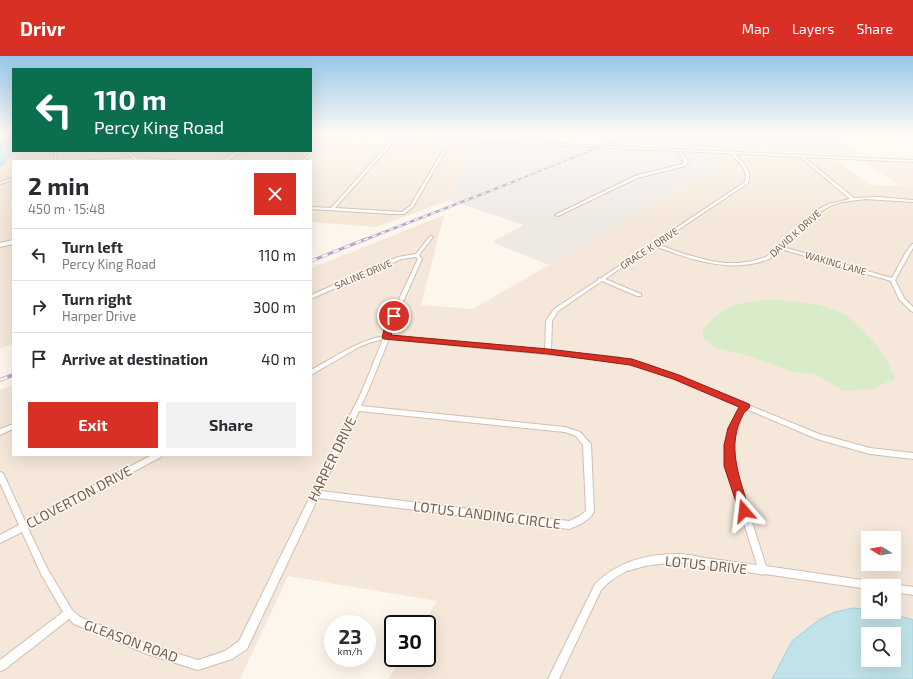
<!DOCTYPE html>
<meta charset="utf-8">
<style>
:root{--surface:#fff;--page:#f2f2f3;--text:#2b2b33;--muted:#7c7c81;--line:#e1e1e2;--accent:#d93025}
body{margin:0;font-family:"Exo 2",sans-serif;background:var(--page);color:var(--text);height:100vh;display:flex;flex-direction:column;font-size:15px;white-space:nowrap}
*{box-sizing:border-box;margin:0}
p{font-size:13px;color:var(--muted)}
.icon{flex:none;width:22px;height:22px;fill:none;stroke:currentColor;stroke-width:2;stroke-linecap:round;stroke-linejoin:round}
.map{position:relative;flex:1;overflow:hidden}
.side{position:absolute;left:12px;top:104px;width:300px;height:296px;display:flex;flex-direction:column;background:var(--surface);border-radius:0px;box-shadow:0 4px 16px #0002}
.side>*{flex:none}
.banner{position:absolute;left:12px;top:12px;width:300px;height:84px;border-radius:0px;box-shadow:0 4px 16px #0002;background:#0b6e4f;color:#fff;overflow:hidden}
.needle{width:26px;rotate:281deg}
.buttons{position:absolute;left:861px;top:475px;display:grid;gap:8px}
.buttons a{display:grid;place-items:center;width:40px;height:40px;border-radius:0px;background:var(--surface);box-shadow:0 4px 16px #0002;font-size:20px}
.speed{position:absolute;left:324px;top:559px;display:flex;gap:8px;font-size:20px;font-weight:700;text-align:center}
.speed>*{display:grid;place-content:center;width:52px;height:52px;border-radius:50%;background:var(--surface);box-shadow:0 4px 16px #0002;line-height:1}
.speed small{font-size:10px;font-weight:400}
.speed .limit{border:2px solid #111;border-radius:6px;background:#fff;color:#111}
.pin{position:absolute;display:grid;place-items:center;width:34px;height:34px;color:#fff;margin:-17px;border:2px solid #fff;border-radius:50%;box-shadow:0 1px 4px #0007}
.me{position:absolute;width:44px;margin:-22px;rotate:343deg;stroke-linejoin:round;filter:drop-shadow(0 0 3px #0008)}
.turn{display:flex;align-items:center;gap:14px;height:84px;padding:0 16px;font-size:18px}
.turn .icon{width:52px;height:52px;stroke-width:2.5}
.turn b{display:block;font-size:28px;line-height:34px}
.round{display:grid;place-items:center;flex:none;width:42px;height:42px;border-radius:0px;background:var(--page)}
.headline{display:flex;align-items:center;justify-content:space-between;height:68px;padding:0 16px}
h1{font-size:24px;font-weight:700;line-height:30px}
.primary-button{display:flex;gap:8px;margin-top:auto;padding:8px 16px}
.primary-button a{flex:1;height:46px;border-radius:0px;background:var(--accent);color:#fff;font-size:16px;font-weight:700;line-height:46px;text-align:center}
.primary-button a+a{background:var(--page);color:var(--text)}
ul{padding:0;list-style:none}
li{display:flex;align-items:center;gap:12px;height:52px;padding:0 16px;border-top:1px solid var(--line)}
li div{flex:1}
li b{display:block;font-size:15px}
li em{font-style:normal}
header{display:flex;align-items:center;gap:24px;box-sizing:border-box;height:56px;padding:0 20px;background:var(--accent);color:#fff}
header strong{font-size:19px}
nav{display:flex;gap:22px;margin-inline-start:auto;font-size:14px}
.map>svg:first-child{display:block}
.residential{fill:#f5e8da;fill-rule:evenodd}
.commercial{fill:#fde8e0}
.industrial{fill:#efe9e4}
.green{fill:#d8ecc9}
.water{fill:#bfe3e8;stroke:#a5d3da;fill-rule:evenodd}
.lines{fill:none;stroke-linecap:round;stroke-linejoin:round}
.minor-casing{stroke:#d1beb0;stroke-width:2}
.tertiary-casing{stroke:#d1beb0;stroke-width:2}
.secondary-casing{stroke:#d6c0b0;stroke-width:2}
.minor{fill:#fff;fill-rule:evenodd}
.tertiary{fill:#fff;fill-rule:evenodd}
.secondary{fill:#fff;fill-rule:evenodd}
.rail-far3-casing{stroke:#b9a8c9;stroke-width:1.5}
.rail-far2-casing{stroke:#b9a8c9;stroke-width:2.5}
.rail-far1-casing{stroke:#b9a8c9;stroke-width:3}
.rail-casing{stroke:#b9a8c9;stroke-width:4}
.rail-far3{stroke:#fffaf3;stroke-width:1;stroke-dasharray:3.5;stroke-linecap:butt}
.rail-far2{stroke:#fffaf3;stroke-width:1.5;stroke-dasharray:4.5;stroke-linecap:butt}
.rail-far1{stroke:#fffaf3;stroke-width:2;stroke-dasharray:6;stroke-linecap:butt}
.rail{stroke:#fffaf3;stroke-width:2.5;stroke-dasharray:8;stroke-linecap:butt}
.route{fill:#d93025;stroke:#8d1f18}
.labels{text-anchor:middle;stroke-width:3;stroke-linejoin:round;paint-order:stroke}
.far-street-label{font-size:10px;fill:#7a5c4d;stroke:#fffaf3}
.near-street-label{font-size:14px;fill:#7a5c4d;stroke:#fffaf3}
</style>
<header>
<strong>Drivr</strong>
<nav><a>Map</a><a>Layers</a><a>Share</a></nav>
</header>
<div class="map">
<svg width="913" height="623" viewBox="0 0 913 623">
<rect width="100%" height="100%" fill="#fdf6ec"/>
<g class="residential">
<path d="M355,78H479L476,83Z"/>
<path d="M311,80L473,87L449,144L376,171L311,166V105H13V288L0,292V86L13,95H311Z"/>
<path d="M707,97L834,103L870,129L913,131V623H388L402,602H427V568H423L437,545L288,520L240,623H0V334L13,329V399H311V212L444,159L421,249L473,253L716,112ZM868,482H894V508H868ZM868,530H894V556H868ZM868,578H894V604H868Z"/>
</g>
<path class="commercial" d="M861,103L913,106V131L901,130Z"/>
<g class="industrial">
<path d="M642,78H828L860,99L614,88Z"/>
<path d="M473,87L707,97L716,112L549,209L492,186L524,169L449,144Z"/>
</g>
<path class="green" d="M772,244C793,245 813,246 833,253C852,259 876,287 886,303C890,309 892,316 895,323L872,333L843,335L815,318L793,316L750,300L716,292L704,282L702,274C727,247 737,246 772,244Z"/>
<g class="water">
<path d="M0,78H13V95H18L5,103V107L0,111Z"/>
<path d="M853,552L868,553V556C884,556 898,559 913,564V623H772L792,585L820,563L835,556ZM868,578H894V604H868Z"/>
</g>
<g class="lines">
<g class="minor-casing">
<g id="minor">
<path d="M334,78L336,79L304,105H301Z"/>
<path d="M424,78H426L423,83H421Z"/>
<path d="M453,78H455L413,151L404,158H393L311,153V151L331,152L396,80L397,82L335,152L402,156L410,150Z"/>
<path d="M521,78H523L522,87L521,88L520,87Z"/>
<path d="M677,93H679L688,106L685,110L637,122L558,160L555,159L635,120L683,108L684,106Z"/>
<path d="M55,95H57L56,105H54Z"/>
<path d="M125,95H128L137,102L175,104L176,105L134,104L86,105L87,104L133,102Z"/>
<path d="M730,95H732C740,104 753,113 748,127L657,188L684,198L711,205L725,207H739L753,205L766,201L819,153L829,148L850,143L798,99L800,98L854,142L877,141L913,144V146L865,143L842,146L832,149L821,155L783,191L892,222L906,196L912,188H913V192L895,224L904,242L913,251V256L911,255L899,243L891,225L781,193C777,196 773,201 769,203C767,204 763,205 760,206C725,216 687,202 654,190L605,223L641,238V240H637L602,225L558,255L552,265L551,295L617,301L653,311L678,320L819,378L870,392L913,397V403L870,398L817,383L746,353L743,357L733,389L734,410L766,510L876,526L879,527L881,530H868V533L765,518L763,519L760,518L678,506L667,507L645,510L627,515L618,520L609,526L601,534L559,623H548L595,528C617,506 646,498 677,498C686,498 696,500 704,502C722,504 739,507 757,509L726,410L725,389L737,356L741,351L674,322L649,313L617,305L389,283L368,335L361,350L565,371L580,376L591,388L594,456C589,465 579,469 569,473L318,442L247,593L232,603L198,614L150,599L74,568L69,563L4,614L0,615V604L63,556L41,518L22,476L0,487V479L19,469L0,427V416L3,417L4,419L25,465L152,399H162L161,401L28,472L47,512L72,554L80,561L150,589L198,604L225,595L239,585L362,335L383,283L369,287L359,291L311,319V314C335,301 357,285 384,280L386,271L418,203L416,201L401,203L313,242H311V239L398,201L416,198L430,180H431L433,181L419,199L422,203L392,271L390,280L545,294L546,265L554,253L598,224V222H601L745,126C749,113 738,105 730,97ZM359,355L565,376L576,380L583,389L586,455L578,461L569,465L321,435Z"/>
<path d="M13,122V124L0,128V126Z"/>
<path d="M13,368V373L0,379V373Z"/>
<path d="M894,528L913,531V539L894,536V530H890Z"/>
</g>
</g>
<g class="tertiary-casing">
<g id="tertiary">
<path d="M318,78H340L913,104V106Z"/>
<path d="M237,95H242L227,105H222Z"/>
<path d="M13,184V188L0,191V187Z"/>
</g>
</g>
<g class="secondary-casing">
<path id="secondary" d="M906,78L913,79V81L907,79Z"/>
</g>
<use href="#minor" class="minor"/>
<use href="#tertiary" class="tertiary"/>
<use href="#secondary" class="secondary"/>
<g class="rail-far3-casing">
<path id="rail-far3" d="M515,125L632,78"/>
</g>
<g class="rail-far2-casing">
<path id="rail-far2" d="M364,184L518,124"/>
</g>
<g class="rail-far1-casing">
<path id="rail-far1" d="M311,205L366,183"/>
</g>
<g class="rail-casing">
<path id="rail" d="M0,324L13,319"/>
</g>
<use href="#rail-far3" class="rail-far3"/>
<use href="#rail-far2" class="rail-far2"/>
<use href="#rail-far1" class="rail-far1"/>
<use href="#rail" class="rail"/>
</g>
<linearGradient id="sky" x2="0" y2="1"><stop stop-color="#97c7e8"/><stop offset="0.47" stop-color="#fefbf6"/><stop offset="1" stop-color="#fefbf6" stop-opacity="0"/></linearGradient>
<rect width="913" height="165" fill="url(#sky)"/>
<path class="route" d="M394,257L398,260L391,279L548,293L632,303L679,319L749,348L750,350C749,353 746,355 744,357C725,389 740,423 750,455L748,458L744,460L740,458L724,410V389L728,372L739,351L673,323L630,309L548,298L384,283L382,282C384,274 386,260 394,257Z"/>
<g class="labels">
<g class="far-street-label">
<text transform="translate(795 177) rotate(-42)" y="4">DAVID K DRIVE</text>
<text transform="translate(649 192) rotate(-33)" y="4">GRACE K DRIVE</text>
<text transform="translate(836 207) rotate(16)" y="4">WAKING LANE</text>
<text transform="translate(363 218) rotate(-23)" y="4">SALINE DRIVE</text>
</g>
<g class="near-street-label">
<text transform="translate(332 403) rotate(-64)" y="5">HARPER DRIVE</text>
<text transform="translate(79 441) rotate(-28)" y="5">CLOVERTON DRIVE</text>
<text transform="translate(487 459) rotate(7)" y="5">LOTUS LANDING CIRCLE</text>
<text transform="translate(706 509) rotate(6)" y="5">LOTUS DRIVE</text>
<text transform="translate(131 585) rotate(20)" y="5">GLEASON ROAD</text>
</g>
</g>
</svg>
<div class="buttons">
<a><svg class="needle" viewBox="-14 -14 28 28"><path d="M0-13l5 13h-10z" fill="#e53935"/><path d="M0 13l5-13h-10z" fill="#7c7c81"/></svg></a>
<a><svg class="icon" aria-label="sound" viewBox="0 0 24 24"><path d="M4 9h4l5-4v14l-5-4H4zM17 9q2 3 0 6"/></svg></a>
<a><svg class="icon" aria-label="search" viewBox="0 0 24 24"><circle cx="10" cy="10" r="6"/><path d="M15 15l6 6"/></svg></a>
</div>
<div class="speed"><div>23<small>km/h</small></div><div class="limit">30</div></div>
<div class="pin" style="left:394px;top:260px;background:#d93025"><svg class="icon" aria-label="arrive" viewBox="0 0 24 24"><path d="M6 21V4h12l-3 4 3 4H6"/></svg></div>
<svg class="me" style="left:744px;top:455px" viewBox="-20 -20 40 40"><path d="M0-17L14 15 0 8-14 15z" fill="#d93025" stroke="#fff" stroke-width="4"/></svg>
<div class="banner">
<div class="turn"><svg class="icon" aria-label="left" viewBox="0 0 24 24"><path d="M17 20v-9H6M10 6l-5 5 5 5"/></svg><div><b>110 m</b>Percy King Road</div></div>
</div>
<section class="side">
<div class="headline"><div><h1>2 min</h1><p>450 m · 15:48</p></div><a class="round" style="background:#d93025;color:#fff"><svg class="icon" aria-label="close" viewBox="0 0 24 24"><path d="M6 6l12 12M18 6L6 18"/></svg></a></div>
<ul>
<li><svg class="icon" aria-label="left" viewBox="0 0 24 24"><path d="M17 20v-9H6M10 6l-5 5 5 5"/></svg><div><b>Turn left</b><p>Percy King Road</p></div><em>110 m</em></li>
<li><svg class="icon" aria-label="right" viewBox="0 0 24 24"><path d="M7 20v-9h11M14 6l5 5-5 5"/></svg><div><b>Turn right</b><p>Harper Drive</p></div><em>300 m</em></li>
<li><svg class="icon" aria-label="arrive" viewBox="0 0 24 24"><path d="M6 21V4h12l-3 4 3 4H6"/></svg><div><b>Arrive at destination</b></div><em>40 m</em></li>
</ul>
<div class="primary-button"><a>Exit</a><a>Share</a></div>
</section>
</div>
